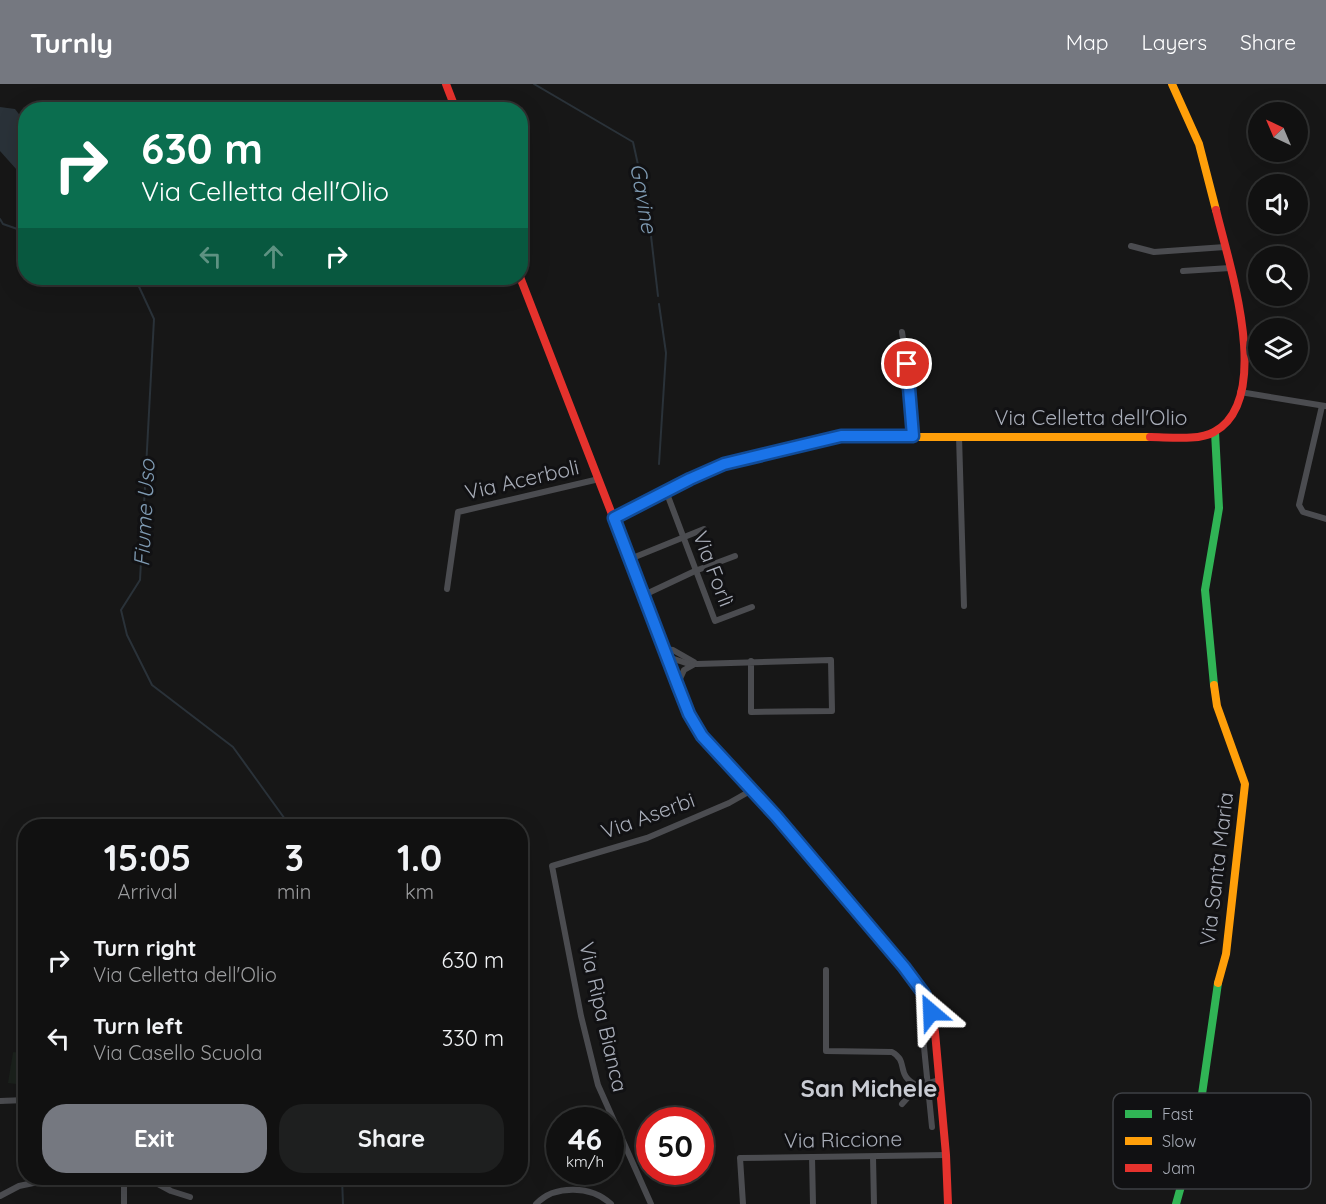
<!DOCTYPE html>
<meta charset="utf-8">
<style>
:root{--surface:#111;--page:#1e1f1f;--text:#f1f3f6;--muted:#9c9d9f;--line:#303131;--accent:#757880}
body{margin:0;font-family:Quicksand,sans-serif;background:var(--page);color:var(--text);height:100vh;display:flex;flex-direction:column;font-size:22px;white-space:nowrap}
*{box-sizing:border-box;margin:0}
p{font-size:20px;color:var(--muted)}
.icon{flex:none;width:33px;height:33px;fill:none;stroke:currentColor;stroke-width:2;stroke-linecap:round;stroke-linejoin:round}
.map{position:relative;flex:1;overflow:hidden}
.side{position:absolute;left:18px;top:735px;width:510px;height:366px;display:flex;flex-direction:column;background:var(--surface);border-radius:24px;box-shadow:0 6px 24px #0002,0 0 0 2px var(--line)}
.side>*{flex:none}
.hud{position:absolute;left:18px;top:18px;width:510px;height:183px;border-radius:24px;box-shadow:0 6px 24px #0002,0 0 0 2px var(--line);background:#0b6e4f;color:#fff;overflow:hidden}
.needle{width:39px;rotate:316deg}
.controls{position:absolute;left:1248px;top:18px;display:grid;gap:12px}
.controls a{display:grid;place-items:center;width:60px;height:60px;border-radius:50%;background:var(--surface);box-shadow:0 6px 24px #0002,0 0 0 2px var(--line);font-size:30px}
.speed{position:absolute;left:546px;top:1023px;display:flex;gap:12px;font-size:30px;font-weight:700;text-align:center}
.speed>*{display:grid;place-content:center;width:78px;height:78px;border-radius:50%;background:var(--surface);box-shadow:0 6px 24px #0002,0 0 0 2px var(--line);line-height:1}
.speed small{font-size:15px;font-weight:400}
.speed .limit{border:9px solid #d22;background:#fff;color:#111}
.pin{position:absolute;display:grid;place-items:center;width:51px;height:51px;color:#fff;margin:-26px;border:3px solid #fff;border-radius:50%;box-shadow:0 2px 6px #0007}
.me{position:absolute;width:66px;margin:-33px;rotate:334deg;stroke-linejoin:round;filter:drop-shadow(0 0 4px #0008)}
.turn{display:flex;align-items:center;gap:21px;height:126px;padding:0 24px;font-size:27px}
.turn .icon{width:78px;height:78px;stroke-width:2.5}
.turn b{display:block;font-size:42px;line-height:51px}
.lanes{display:flex;align-items:center;height:57px;padding:0 24px;background:#0003;justify-content:center;gap:30px;direction:ltr}
.lanes .off{opacity:.35}
.eta{display:flex;justify-content:space-evenly;align-items:center;height:102px;text-align:center}
.eta b{font-size:36px;font-weight:700;line-height:42px}
.primary-button{display:flex;gap:12px;margin-top:auto;padding:12px 24px}
.primary-button a{flex:1;height:69px;border-radius:24px;background:var(--accent);color:#fff;font-size:24px;font-weight:700;line-height:69px;text-align:center}
.primary-button a+a{background:var(--page);color:var(--text)}
ul{padding:0;list-style:none}
li{display:flex;align-items:center;gap:18px;height:78px;padding:0 24px}
li div{flex:1}
li b{display:block;font-size:22px}
li em{font-style:normal}
header{display:flex;align-items:center;gap:36px;box-sizing:border-box;height:84px;padding:0 30px;background:var(--accent);color:#fff}
header strong{font-size:28px}
nav{display:flex;gap:33px;margin-inline-start:auto;font-size:21px}
.map>svg:first-child{display:block}
.green{fill:#1b211c}
.water{fill:#2a3239}
.lines{fill:none;stroke-linecap:round;stroke-linejoin:round}
.stream{stroke:#2a3239;stroke-width:2}
.street{stroke:#4b4c50;stroke-width:6}
.fast{stroke:#30b455;stroke-width:8}
.slow{stroke:#ff9f0a;stroke-width:8}
.jam{stroke:#e5322d;stroke-width:8}
.route-casing{stroke:#114b97;stroke-width:15}
.route{stroke:#1a73e8;stroke-width:10}
.labels{text-anchor:middle;stroke-width:6;stroke-linejoin:round;paint-order:stroke}
.street-label{font-size:21px;fill:#a8adb8;stroke:#111113}
.water-label{font-size:22px;font-style:italic;fill:#7f9bb3;stroke:#111113}
.quarter-label{font-size:24px;font-weight:bold;fill:#c9ccd4;stroke:#111113}
.key{fill:#111113;stroke:#3e4045;stroke-width:1.5}
.key-label{font-size:16px;fill:#a8adb8}
</style>
<header>
<strong>Turnly</strong>
<nav><a>Map</a><a>Layers</a><a>Share</a></nav>
</header>
<div class="map">
<svg width="1326" height="1120" viewBox="0 0 1326 1120">
<rect width="100%" height="100%" fill="#171717"/>
<path class="green" d="M13,968L25,969L24,1001L8,999Z"/>
<path class="water" d="M0,23L15,25L25,38V95L0,67Z"/>
<g class="lines">
<g class="stream">
<path d="M534,0L633,58L648,126L658,212"/>
<path d="M0,135L3,140L26,148"/>
<path d="M135,194L154,235L140,496L121,526L127,551L152,601L233,663L290,742"/>
<path d="M659,380L666,269L659,220"/>
<path d="M342,1094L343,1120"/>
</g>
<g class="street">
<path d="M1131,162L1154,168L1225,163"/>
<path d="M1183,187L1230,184"/>
<path d="M902,248L909,296L913,352"/>
<path d="M1240,308L1325,322"/>
<path d="M1322,322L1299,421L1303,428L1326,435"/>
<path d="M959,352L964,522"/>
<path d="M666,407L715,537L752,523"/>
<path d="M630,475L704,445"/>
<path d="M447,505L458,428L599,395"/>
<path d="M644,511L695,487L735,472"/>
<path d="M665,565L673,566L694,578"/>
<path d="M668,573L689,580H697L831,576L832,627L751,628V577"/>
<path d="M678,599L684,586L693,581"/>
<path d="M826,886V967L892,968C910,978 894,991 918,1002"/>
<path d="M921,933L932,1043"/>
<path d="M918,1002L940,996"/>
<path d="M0,1017L26,1016"/>
<path d="M902,1020L918,1002"/>
<path d="M812,1073L813,1120"/>
<path d="M873,1073L874,1120"/>
<path d="M124,1094V1120"/>
<path d="M147,1094L171,1107L190,1113"/>
<path d="M0,1112L19,1102L57,1094"/>
<path d="M536,1120C555,1100 592,1102 611,1120"/>
<path d="M651,1120L598,1001L581,932L552,782L647,754L729,719L752,706"/>
<path d="M743,1120L740,1074L946,1071"/>
</g>
<g class="fast">
<path d="M615,438L689,630L702,652L717,668"/>
<path d="M1214,601L1205,506L1219,424L1215,348"/>
<path d="M1176,1120L1197,1045L1218,899"/>
</g>
<g class="slow">
<path d="M1172,0L1199,60L1216,126"/>
<path d="M836,353H1150"/>
<path d="M1214,601L1217,622L1245,700L1226,870L1218,899"/>
</g>
<g class="jam">
<path d="M446,0L456,26"/>
<path d="M520,193L615,438"/>
<path d="M1150,353C1168,353 1199,357 1214,348C1275,315 1228,177 1216,126"/>
<path d="M614,434L690,395L724,380L836,353"/>
<path d="M717,668L776,732L913,893L928,919L935,948L946,1071L948,1120"/>
</g>
</g>
<g class="lines">
<g class="route-casing">
<path id="route" d="M907,280L913,352H841L724,380L690,395L614,434L678,602L689,630L702,652L776,732L904,883L924,910L931,928"/>
</g>
<use href="#route" class="route"/>
</g>
<g class="labels">
<g class="street-label">
<text x="1091" y="341">Via Celletta dell'Olio</text>
<text transform="translate(522 396) rotate(-13)" y="7">Via Acerboli</text>
<text transform="translate(713 485) rotate(69)" y="7">Via Forlì</text>
<text transform="translate(648 732) rotate(-20)" y="7">Via Aserbi</text>
<text transform="translate(1217 785) rotate(-83)" y="7">Via Santa Maria</text>
<text transform="translate(603 933) rotate(77)" y="7">Via Ripa Bianca</text>
<text transform="translate(843 1056) rotate(-1)" y="7">Via Riccione</text>
</g>
<g class="water-label">
<text transform="translate(644 114) rotate(80)" y="8">Gavine</text>
<text transform="translate(144 429) rotate(-87)" y="8">Fiume Uso</text>
</g>
<g class="quarter-label">
<text x="869" y="1013">San Michele</text>
</g>
</g>
<rect x="1113" y="1009" width="198" height="96" rx="9" class="key"/>
<rect x="1125" y="1026" width="27" height="8" fill="#30b455"/>
<rect x="1125" y="1053" width="27" height="8" fill="#ff9f0a"/>
<rect x="1125" y="1080" width="27" height="8" fill="#e5322d"/>
<g class="key-label">
<text x="1162" y="1036">Fast</text>
<text x="1162" y="1063">Slow</text>
<text x="1162" y="1090">Jam</text>
</g>
</svg>
<div class="controls">
<a><svg class="needle" viewBox="-14 -14 28 28"><path d="M0-13l5 13h-10z" fill="#e53935"/><path d="M0 13l5-13h-10z" fill="#9c9d9f"/></svg></a>
<a><svg class="icon" aria-label="sound" viewBox="0 0 24 24"><path d="M4 9h4l5-4v14l-5-4H4zM17 9q2 3 0 6"/></svg></a>
<a><svg class="icon" aria-label="search" viewBox="0 0 24 24"><circle cx="10" cy="10" r="6"/><path d="M15 15l6 6"/></svg></a>
<a><svg class="icon" aria-label="layers" viewBox="0 0 24 24"><path d="M12 4l9 5-9 5-9-5zM3 14l9 5 9-5"/></svg></a>
</div>
<div class="speed"><div>46<small>km/h</small></div><div class="limit">50</div></div>
<div class="pin" style="left:907px;top:280px;background:#d93025"><svg class="icon" aria-label="arrive" viewBox="0 0 24 24"><path d="M6 21V4h12l-3 4 3 4H6"/></svg></div>
<svg class="me" style="left:931px;top:928px" viewBox="-20 -20 40 40"><path d="M0-17L14 15 0 8-14 15z" fill="#1a73e8" stroke="#fff" stroke-width="4"/></svg>
<div class="hud">
<div class="turn"><svg class="icon" aria-label="right" viewBox="0 0 24 24"><path d="M7 20v-9h11M14 6l5 5-5 5"/></svg><div><b>630 m</b>Via Celletta dell'Olio</div></div>
<div class="lanes"><svg class="icon off" aria-label="left" viewBox="0 0 24 24"><path d="M17 20v-9H6M10 6l-5 5 5 5"/></svg><svg class="icon off" aria-label="ahead" viewBox="0 0 24 24"><path d="M12 20V5M6 11l6-6 6 6"/></svg><svg class="icon" aria-label="right" viewBox="0 0 24 24"><path d="M7 20v-9h11M14 6l5 5-5 5"/></svg></div>
</div>
<section class="side">
<div class="eta">
<div><b>15:05</b><p>Arrival</p></div>
<div><b>3</b><p>min</p></div>
<div><b>1.0</b><p>km</p></div>
</div>
<ul>
<li><svg class="icon" aria-label="right" viewBox="0 0 24 24"><path d="M7 20v-9h11M14 6l5 5-5 5"/></svg><div><b>Turn right</b><p>Via Celletta dell'Olio</p></div><em>630 m</em></li>
<li><svg class="icon" aria-label="left" viewBox="0 0 24 24"><path d="M17 20v-9H6M10 6l-5 5 5 5"/></svg><div><b>Turn left</b><p>Via Casello Scuola</p></div><em>330 m</em></li>
</ul>
<div class="primary-button"><a>Exit</a><a>Share</a></div>
</section>
</div>
